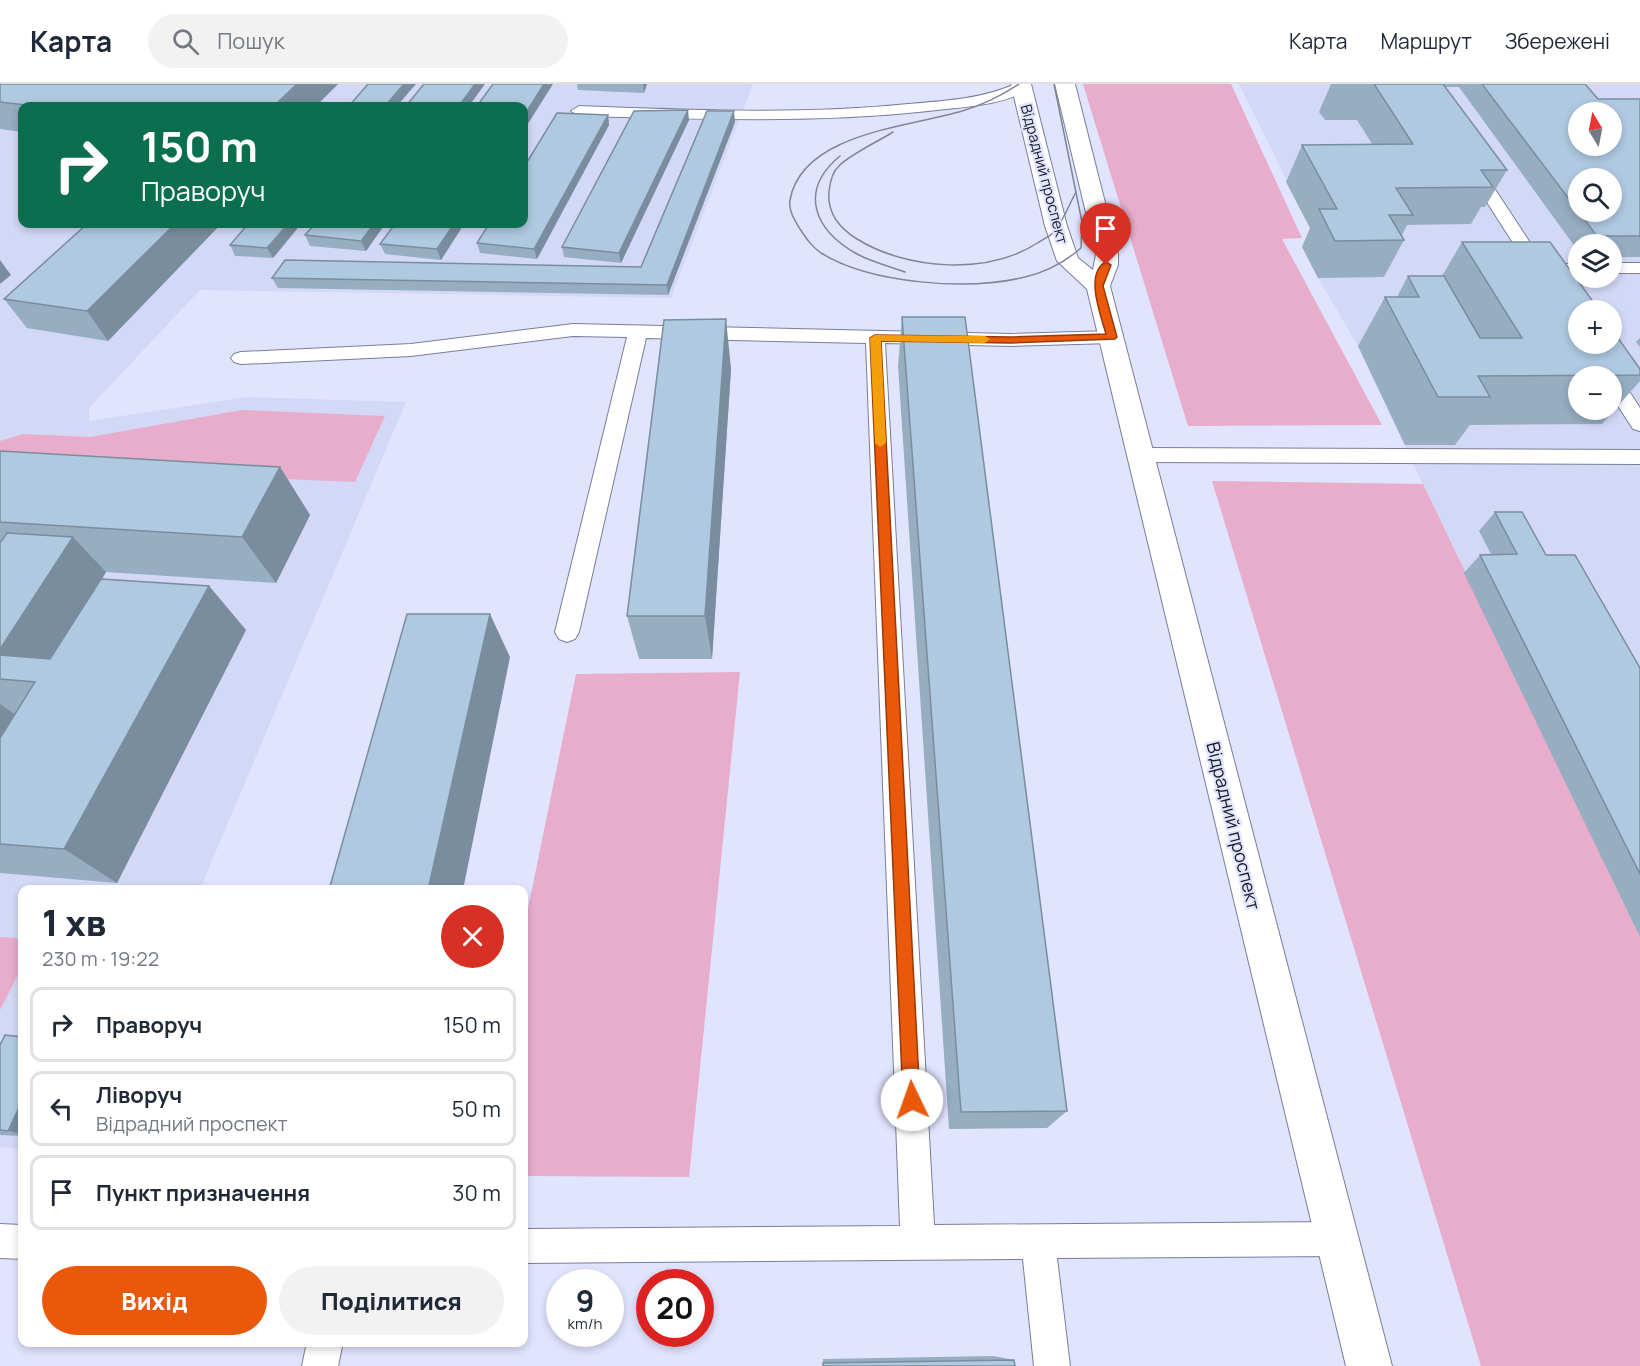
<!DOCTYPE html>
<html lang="uk">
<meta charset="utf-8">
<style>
:root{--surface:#fff;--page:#f2f2f3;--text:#1f2937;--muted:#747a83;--line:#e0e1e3;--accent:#ea580c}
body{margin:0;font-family:Manrope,sans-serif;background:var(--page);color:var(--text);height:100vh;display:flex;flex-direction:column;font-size:22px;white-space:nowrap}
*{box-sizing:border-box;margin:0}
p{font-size:20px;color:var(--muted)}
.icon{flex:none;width:33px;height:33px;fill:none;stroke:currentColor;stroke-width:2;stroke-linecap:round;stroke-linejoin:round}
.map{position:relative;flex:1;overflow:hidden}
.panel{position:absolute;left:18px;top:801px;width:510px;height:462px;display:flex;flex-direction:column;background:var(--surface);border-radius:12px;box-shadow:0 3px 9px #0003}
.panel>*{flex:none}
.banner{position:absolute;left:18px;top:18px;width:510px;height:126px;border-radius:12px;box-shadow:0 3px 9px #0003;background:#0b6e4f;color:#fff;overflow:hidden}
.needle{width:39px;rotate:350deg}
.buttons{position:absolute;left:1568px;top:18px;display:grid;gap:12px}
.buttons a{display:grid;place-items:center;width:54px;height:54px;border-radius:50%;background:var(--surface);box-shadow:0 3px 9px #0003;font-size:30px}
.speed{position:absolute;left:546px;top:1185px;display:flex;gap:12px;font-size:30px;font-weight:700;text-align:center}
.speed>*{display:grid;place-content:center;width:78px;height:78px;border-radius:50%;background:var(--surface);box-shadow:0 3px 9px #0003;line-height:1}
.speed small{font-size:15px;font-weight:400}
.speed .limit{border:9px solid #d22;background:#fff;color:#111}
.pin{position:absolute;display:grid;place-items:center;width:51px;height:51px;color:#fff;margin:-62px -26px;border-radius:50% 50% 50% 0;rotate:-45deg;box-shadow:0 0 6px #0007}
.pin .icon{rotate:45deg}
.me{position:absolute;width:66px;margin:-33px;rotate:357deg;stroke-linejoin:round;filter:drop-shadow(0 0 4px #0008)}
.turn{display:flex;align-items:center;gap:21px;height:126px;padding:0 24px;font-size:27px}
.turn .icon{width:78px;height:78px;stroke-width:2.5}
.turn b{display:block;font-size:42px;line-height:51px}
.round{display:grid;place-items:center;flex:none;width:63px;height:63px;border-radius:32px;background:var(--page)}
.overview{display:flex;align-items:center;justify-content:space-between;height:102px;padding:0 24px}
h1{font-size:36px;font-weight:800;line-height:45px}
.action{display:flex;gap:12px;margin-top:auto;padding:12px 24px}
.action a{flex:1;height:69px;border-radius:36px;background:var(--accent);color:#fff;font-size:24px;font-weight:800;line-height:69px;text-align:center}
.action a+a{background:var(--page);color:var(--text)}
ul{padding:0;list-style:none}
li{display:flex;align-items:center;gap:18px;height:75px;margin:0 12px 9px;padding:0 12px;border:3px solid var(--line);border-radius:12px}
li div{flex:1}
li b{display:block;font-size:22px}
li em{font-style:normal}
header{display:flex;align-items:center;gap:36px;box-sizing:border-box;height:84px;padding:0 30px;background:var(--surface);border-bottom:2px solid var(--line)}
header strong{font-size:28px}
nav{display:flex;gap:33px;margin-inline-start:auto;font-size:21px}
.search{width:420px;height:54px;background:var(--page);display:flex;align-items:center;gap:15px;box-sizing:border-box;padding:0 21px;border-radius:33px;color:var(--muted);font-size:22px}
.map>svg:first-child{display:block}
.built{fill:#d3d8f7;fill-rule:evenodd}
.green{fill:#e7adcb}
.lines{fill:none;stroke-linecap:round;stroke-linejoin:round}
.service-casing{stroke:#797d99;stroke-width:2}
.secondary-casing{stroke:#797d99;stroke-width:2}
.service{fill:#fff;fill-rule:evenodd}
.secondary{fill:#fff;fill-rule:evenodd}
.tram{stroke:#828497;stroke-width:1.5}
.wall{fill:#96adc2;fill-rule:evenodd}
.shaded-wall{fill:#7a8d9e}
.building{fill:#afc9e1;stroke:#7a8d9e;stroke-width:1.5;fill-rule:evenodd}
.route{fill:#ea580c;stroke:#983908;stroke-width:1.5}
.slow{fill:#f59e0b}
.labels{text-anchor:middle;stroke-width:4.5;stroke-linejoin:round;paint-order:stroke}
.far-street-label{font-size:15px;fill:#171823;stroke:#e1e4fe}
.street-label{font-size:18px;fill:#171823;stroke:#e1e4fe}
</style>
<header>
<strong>Карта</strong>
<div class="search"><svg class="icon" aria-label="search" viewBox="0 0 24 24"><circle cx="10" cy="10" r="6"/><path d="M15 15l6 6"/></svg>Пошук</div>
<nav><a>Карта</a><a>Маршрут</a><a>Збережені</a></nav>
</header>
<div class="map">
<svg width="1640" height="1282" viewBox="0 0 1640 1282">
<rect width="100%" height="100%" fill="#e1e4fe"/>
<g class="built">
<path d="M0,0H753L671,214L200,206L89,324V337L247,313L406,318L200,805L22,806V1065L0,1063ZM22,22H524V140H22Z"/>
<path d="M1239,0H1640V853L1464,489L1358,262L1318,194L1319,162ZM1578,28H1611V62H1578ZM1578,94H1611V128H1578ZM1578,160H1611V194H1578ZM1578,226H1611V260H1578ZM1578,292H1611V326H1578Z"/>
</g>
<g class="green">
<path d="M1083,0H1231L1302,154L1282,155L1382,341L1188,342Z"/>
<path d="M242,326L385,332L355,398L0,383V357L23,350L90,353Z"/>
<path d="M1212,397L1423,400L1640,853V1282H1481Z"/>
<path d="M740,588L689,1093L524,1092V844L576,590Z"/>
<path d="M0,853L16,854L22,858V883L0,926Z"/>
</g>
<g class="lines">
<g class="service-casing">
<g id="service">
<path d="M1015,0H1026L1028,3C1015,19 966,23 946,25C824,40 702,35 579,32L571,27L579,22C689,26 799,31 908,20C944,17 982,15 1015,0Z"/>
<path d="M1473,79L1479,81L1544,180H1578V190H1551L1578,231V251L1571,249L1465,84Z"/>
<rect x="1611" y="179" width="29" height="10"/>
<path d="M573,240L1011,250L1112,247L1119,249L1122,253L1119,257L1112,259L1011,262L885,259L934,1141L1336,1138L1348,1143L1353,1155L1348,1167L1336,1172L1057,1174L1070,1282H1034L1023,1175L524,1179V1145L900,1142L866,259L646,254L579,548L575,555L567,558L559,555L555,548L627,253L573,252L411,272L241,280L234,278L231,274L234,270L241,268L411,260Z"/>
<path d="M1611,289L1618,290L1640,324V347L1633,345L1611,311V292H1603Z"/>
<path d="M1141,364L1640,366V380L1141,378L1134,376L1130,371L1134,366Z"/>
<path d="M0,1140L22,1141V1175L0,1174Z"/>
<path d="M307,1258H343L338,1282H302Z"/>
</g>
</g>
<g class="secondary-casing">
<path id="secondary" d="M1011,0H1031L1067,142L1078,174L1093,186L1096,170L1055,0H1075L1118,170V181L1110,202L1392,1282H1346L1087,205L1057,177L1045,142Z"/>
</g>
<use href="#service" class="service"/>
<use href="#secondary" class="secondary"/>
<g class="tram">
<path d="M1019,0C1001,12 983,21 962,27C909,43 802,49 790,116C788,126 795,137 800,145C806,154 812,163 821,169C871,200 969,207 1025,193C1046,188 1065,178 1081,164L1082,138L1054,0"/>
<path d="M893,48C879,57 849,71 839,82C833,87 830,99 829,107C827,128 839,144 857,155C907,186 988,192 1039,158C1044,155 1050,152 1054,148C1063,137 1069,121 1076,108"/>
<path d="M840,72C798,107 814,146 857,170C872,178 889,182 905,188"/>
</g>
</g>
<g class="wall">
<path d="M0,0H338L316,22H22V48L0,45Z"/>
<path d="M577,0H647L644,9L578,6Z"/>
<path d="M1331,0H1585L1598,15H1640V173H1611V160H1578V167L1459,3H1445L1507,86L1485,123H1481L1471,140L1407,141L1402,151L1404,156L1384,193L1318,194L1302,163L1310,144L1286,98L1302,61L1372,60L1357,36H1325L1319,28Z"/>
<path d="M608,31L609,41L537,175L480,169L477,159Z"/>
<path d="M689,36L621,179L564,173L562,163Z"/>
<path d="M735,38L668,211L278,204L272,194L641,183Z"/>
<path d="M87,140H221L108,257L27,244L4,215Z"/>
<path d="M301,140L273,174L235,172L230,161Z"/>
<path d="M385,140L366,167L310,162L305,151Z"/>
<path d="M395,140H464L441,176L385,170L380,160Z"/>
<path d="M1462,158L1640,285V297L1602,340L1470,341L1455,361H1405L1358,262L1385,213H1397L1408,192H1442ZM1578,292H1611V326H1578Z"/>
<path d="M902,233L1067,1027L1047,1044L949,1045L898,282Z"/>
<path d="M1640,254V263L1636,258Z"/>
<path d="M731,285L712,575H639L627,532Z"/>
<path d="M0,367L280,383L310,431L276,499L106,488L102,495L209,502L246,546L117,799L0,789Z"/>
<path d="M1495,428L1546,471L1640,584V853L1464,489L1480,471L1491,470L1479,447Z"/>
<path d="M22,953V1052L0,1051V961Z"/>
<path d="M994,1272L1014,1276L823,1282V1275Z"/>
</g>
<g class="shaded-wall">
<path d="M297,0H338L316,22H274Z"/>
<path d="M404,0H416L397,22H385Z"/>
<path d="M475,0H485L469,22H459Z"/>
<path d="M544,0H553L524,46V32Z"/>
<path d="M643,0H647L644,9Z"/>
<path d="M688,26L689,36L621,179L619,169Z"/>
<path d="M734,27L735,38L668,211L667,201Z"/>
<path d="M608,31L609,41L537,175L534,165Z"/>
<path d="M175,140H221L108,257L87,227Z"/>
<path d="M288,140H301L273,174L267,164Z"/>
<path d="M374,140H385L366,167L361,157Z"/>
<path d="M454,140H464L441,176L437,165Z"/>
<path d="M0,176L11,191L0,200Z"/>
<path d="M726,235L731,285L712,575L705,532Z"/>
<path d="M280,383L310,431L276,499L242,453Z"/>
<path d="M73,453L106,488L37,600L35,598L0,595V565Z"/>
<path d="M209,502L246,546L117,799L64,765Z"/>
<path d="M490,530L510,573L463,806H428Z"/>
<path d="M0,620L17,632L0,660Z"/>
<path d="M22,1017V1050L8,1047Z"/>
</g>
<g class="building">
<path d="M0,0H297L274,22H35L0,18Z"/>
<path d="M368,0H404L385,22H349Z"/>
<path d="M424,0H475L459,22H406Z"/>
<path d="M493,0H544L524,32V22H477Z"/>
<path d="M1374,0H1443L1507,86H1481L1493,103L1396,104L1413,131H1389L1404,156L1335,157L1319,125H1337L1302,61L1413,60Z"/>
<path d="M1482,0H1585L1598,15H1640V152H1597ZM1578,28H1611V62H1578ZM1578,94H1611V128H1578Z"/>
<path d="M688,26L619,169L562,163L634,27Z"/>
<path d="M707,27H734L667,201L272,194L285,176L641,183Z"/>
<path d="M557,29L608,31L534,165L477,159L489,140H524V83Z"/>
<path d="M87,140H175L87,227L4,215Z"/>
<path d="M248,140H288L267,164L230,161Z"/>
<path d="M315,140H374L361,157L305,151Z"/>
<path d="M395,140H454L437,165L380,160Z"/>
<path d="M1462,158H1550L1599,226H1578V260H1611V244L1640,285V291L1478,292L1490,313H1438L1385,213H1419L1408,192H1444L1480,254H1522Z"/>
<path d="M902,233H965L1067,1027L961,1028Z"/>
<path d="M726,235L705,532H627L664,236Z"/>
<path d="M0,367L280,383L242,453L0,438Z"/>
<path d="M1495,428H1522L1546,471H1575L1640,584V790L1480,471L1517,470Z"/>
<path d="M7,449L73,453L0,565V459Z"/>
<path d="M101,495L209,502L64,765L0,760V654L35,598L0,595V571L50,575Z"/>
<path d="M407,530H490L428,806H329Z"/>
<path d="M5,951L22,953V1017L8,1047L0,1046V961Z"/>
<path d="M1014,1276L1015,1282H823V1279Z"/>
</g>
<path class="route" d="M1106,178L1111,181L1103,202L1117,253L1115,255L1011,259L881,257L920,1016L918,1022L912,1024L906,1022L903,1016L870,254L875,251L1011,253L1106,250C1101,232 1084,189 1106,178Z"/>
<path class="slow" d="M875,251L985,252L990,255L985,259L881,257L886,359L880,363L875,359L870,254Z"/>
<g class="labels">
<g class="far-street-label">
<text transform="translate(1044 90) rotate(75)" y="5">Відрадний проспект</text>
</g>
<g class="street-label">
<text transform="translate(1233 742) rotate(76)" y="6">Відрадний проспект</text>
</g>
</g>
</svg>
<div class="buttons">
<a><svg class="needle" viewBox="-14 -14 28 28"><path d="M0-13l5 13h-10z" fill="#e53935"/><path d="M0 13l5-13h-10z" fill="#747a83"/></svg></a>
<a><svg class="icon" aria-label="search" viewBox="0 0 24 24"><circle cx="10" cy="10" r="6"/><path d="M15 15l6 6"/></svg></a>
<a><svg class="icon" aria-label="layers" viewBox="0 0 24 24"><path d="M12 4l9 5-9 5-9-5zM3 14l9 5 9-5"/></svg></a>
<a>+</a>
<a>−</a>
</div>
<div class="speed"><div>9<small>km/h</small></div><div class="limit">20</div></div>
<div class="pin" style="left:1106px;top:181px;background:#d93025"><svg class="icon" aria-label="arrive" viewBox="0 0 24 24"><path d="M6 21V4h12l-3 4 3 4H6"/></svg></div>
<svg class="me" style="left:912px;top:1016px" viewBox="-20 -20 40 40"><circle r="19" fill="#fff"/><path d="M0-13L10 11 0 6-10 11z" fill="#ea580c"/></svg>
<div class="banner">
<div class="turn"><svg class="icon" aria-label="right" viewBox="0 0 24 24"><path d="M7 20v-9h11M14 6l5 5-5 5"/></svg><div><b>150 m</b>Праворуч</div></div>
</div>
<section class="panel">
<div class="overview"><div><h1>1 хв</h1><p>230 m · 19:22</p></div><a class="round" style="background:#d93025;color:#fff"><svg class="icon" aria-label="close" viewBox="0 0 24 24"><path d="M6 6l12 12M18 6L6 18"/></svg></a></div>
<ul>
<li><svg class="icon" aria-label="right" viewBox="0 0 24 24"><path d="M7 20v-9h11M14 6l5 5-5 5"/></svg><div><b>Праворуч</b></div><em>150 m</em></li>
<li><svg class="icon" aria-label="left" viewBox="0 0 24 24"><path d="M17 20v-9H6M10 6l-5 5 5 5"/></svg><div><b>Ліворуч</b><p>Відрадний проспект</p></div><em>50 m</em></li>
<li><svg class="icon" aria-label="arrive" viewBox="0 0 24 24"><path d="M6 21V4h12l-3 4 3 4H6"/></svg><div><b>Пункт призначення</b></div><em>30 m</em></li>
</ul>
<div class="action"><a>Вихід</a><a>Поділитися</a></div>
</section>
</div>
